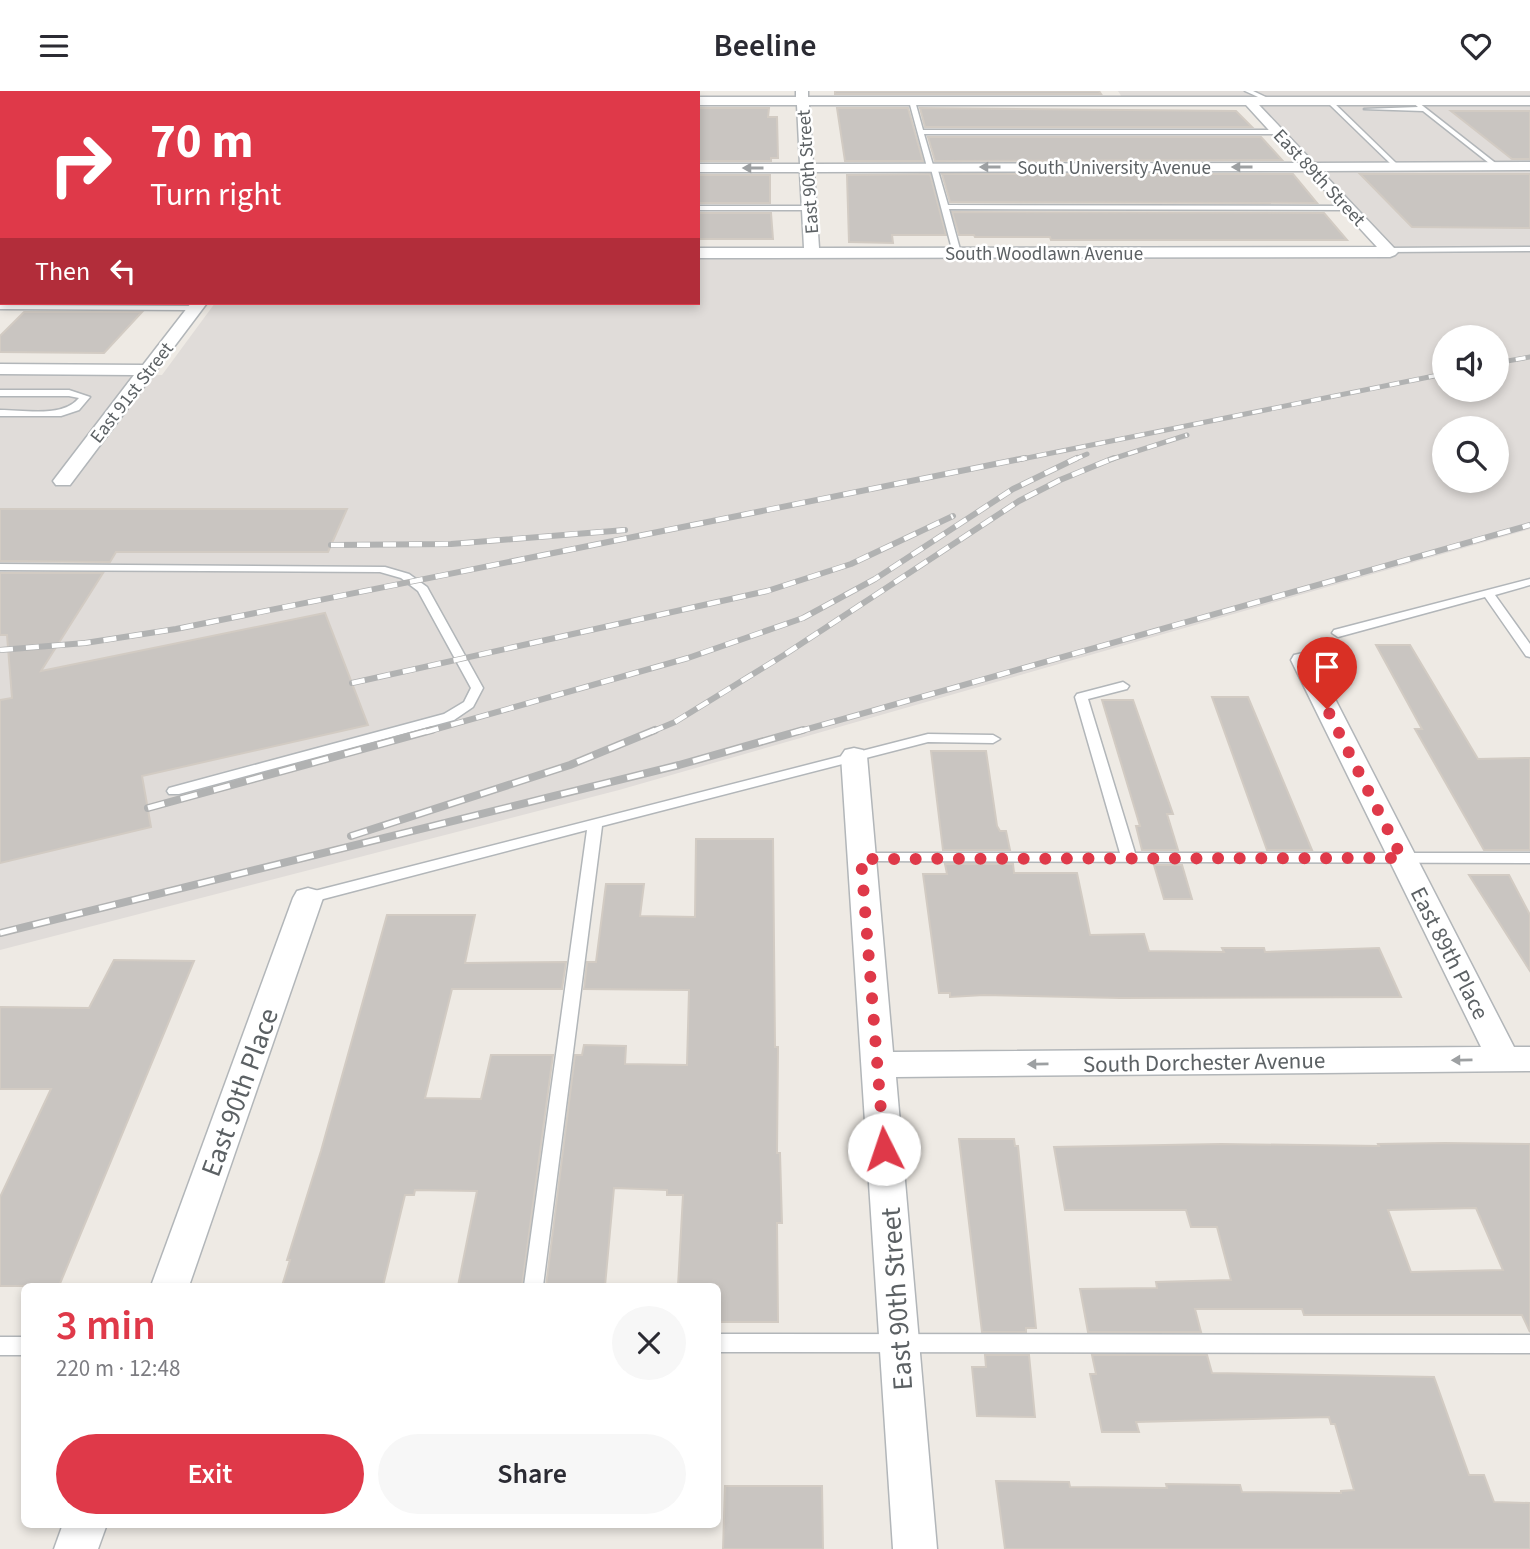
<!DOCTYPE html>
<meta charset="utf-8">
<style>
:root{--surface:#fff;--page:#f7f7f7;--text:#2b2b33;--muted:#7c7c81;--accent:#df3949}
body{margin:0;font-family:"Source Sans 3",sans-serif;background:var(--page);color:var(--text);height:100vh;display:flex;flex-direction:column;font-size:26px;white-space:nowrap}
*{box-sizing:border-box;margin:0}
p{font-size:23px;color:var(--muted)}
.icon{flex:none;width:38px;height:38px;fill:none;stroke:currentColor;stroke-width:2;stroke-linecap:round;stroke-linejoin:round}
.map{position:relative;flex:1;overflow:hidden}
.sheet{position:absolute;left:21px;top:1192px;width:700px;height:245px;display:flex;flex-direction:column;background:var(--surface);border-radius:10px;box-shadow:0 4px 10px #0003}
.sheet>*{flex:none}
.top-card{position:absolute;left:0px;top:0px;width:700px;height:214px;box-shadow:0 4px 10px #0003;background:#df3949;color:#fff;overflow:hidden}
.controls{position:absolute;left:1432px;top:234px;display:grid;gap:14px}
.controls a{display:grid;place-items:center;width:77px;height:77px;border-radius:50%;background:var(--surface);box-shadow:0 4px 10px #0003;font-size:35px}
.pin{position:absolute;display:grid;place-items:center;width:60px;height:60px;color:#fff;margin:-72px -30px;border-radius:50% 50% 50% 0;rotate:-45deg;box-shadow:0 0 7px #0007}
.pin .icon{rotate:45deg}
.me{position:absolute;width:77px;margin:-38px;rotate:356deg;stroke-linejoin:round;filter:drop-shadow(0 0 5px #0008)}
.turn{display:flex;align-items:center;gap:24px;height:147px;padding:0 35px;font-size:32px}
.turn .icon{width:91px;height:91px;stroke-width:2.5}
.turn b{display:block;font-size:49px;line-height:60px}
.then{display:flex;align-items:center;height:66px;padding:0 35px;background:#0003;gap:14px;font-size:26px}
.round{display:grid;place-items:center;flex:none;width:74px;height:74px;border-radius:37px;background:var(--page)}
.head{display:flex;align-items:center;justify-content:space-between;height:119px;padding:0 35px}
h1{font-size:42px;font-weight:600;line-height:52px;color:var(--accent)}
.button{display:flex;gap:14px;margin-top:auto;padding:14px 35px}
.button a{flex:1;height:80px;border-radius:42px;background:var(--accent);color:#fff;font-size:28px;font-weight:600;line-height:80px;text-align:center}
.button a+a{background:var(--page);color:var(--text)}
header{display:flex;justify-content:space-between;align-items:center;height:91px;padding:0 35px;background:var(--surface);font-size:32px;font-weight:600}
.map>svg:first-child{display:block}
.industrial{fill:#e0dcd9;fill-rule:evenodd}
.building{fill:#c9c5c1;stroke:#d2cbc3;stroke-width:2;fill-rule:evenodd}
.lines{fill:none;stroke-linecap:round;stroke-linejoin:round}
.lane-casing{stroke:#b2b6b9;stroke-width:3}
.street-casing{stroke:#b2b6b9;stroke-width:3}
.lane{fill:#fff;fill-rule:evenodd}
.street{fill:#fff;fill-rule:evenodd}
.rail-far2-casing{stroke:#b1b2b2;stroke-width:5}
.rail-far1-casing{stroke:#b1b2b2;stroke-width:6}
.rail-casing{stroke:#b1b2b2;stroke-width:8}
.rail-far2{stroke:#fff;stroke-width:3.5;stroke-dasharray:10;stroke-linecap:butt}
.rail-far1{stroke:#fff;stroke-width:4.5;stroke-dasharray:13;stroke-linecap:butt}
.rail{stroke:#fff;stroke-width:5;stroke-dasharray:17;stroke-linecap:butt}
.oneway{fill:#9da0a2}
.route{stroke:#df3949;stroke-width:12;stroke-dasharray:0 21.6}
.labels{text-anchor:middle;stroke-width:5;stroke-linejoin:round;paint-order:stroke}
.far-street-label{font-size:19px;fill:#5c6164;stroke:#fff}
.street-label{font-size:23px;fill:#5c6164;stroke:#fff}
.near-street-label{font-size:28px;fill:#5c6164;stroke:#fff}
</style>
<header><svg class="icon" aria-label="menu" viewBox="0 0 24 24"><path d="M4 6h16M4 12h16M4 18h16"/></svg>Beeline<svg class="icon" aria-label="heart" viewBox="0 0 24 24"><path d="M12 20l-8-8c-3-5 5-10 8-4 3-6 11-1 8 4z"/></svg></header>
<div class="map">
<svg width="1530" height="1458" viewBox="0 0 1530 1458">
<rect width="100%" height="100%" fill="#eeeae4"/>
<path class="industrial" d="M1118,0H1530V438L619,699L0,859V284H162L215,212H698V167L1390,164L1239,7L1122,6ZM1444,247H1496V299H1444ZM1444,338H1496V390H1444Z"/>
<g class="building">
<path d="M835,0H1099L1101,3H835Z"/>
<path d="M698,17H769L768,26H777L778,67H771V70H698Z"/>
<path d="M837,17H908L923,70H845Z"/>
<path d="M920,17L1236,20L1252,36H925Z"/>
<path d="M1451,20H1530V68H1512Z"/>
<path d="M928,46H1261L1282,69L935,70Z"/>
<path d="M930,83L946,144H892L893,152L849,151L847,84Z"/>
<path d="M942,83H1293L1317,112L950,111Z"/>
<path d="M1360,83H1530V137L1412,136Z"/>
<rect x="698" y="84" width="72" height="28"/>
<path d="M952,121L1324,122L1347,149H1051L1050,146H975L974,144H959Z"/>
<path d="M698,122H771L773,148H698Z"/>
<path d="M24,221H142L104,262L0,261V245Z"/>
<path d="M0,418H347L328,461H116L110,471L0,470Z"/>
<path d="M0,482H103L41,580L325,522L368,634L142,685L151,736L0,772V609L12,607L7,544H0Z"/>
<path d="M1376,554H1410L1478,668L1530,667V759H1484L1415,638H1422Z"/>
<path d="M1212,606H1248L1312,759H1267Z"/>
<path d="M1102,609H1133L1173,723H1167L1178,759H1142L1136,735H1140Z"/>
<path d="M931,660H986L997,735L1000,740H1006L1010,759H943Z"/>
<path d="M696,748H773L775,956H778L777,1062H780L782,1132H777L778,1231H718V1195H678L683,1104H667V1099L614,1097L605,1195H546L575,964H582L584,954L626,955L625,973L687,974L689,899L584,898L587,871H596L606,793H644L640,825L695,826Z"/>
<path d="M945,773H1013L1014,782H1077L1090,844L1144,843L1149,860L1224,861L1222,857H1264L1265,861L1379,857L1401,906L1120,907L984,904L950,906V902H939L923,783H947Z"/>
<path d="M1154,774H1182L1192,808H1164Z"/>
<path d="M1469,784H1509L1530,824V880Z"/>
<path d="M387,824H475L465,872L566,871L562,898H452L425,1007L481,1008L491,964H553L522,1195H458L477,1100L415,1099L414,1104H405L383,1195H282L290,1169H287L321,1060Z"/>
<path d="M114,869L194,870L59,1195H0V1106L51,998H0V916L89,917Z"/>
<path d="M959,1048H1014L1015,1055H1018L1036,1237H1026V1241H982Z"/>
<path d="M1445,1052L1530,1053V1241L1522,1224H1304L1302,1218H1195L1201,1241H1088L1080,1198L1157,1197L1156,1191L1231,1189L1217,1136H1191L1186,1119H1065L1054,1056L1221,1053L1379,1055L1378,1053ZM1476,1117L1503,1179L1411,1181L1388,1119Z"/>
<path d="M985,1264H1029L1035,1326L977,1325L972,1276H986Z"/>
<path d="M1092,1264H1207L1212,1282L1434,1286L1469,1384H1484L1494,1411L1530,1412V1458H1005L996,1390L1069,1391L1070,1396L1167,1397L1166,1393L1240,1394L1242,1401L1341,1402V1400L1354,1399L1335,1333H1331L1329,1326L1136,1331L1139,1341H1102L1090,1283H1096Z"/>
<path d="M725,1395H822L823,1458H723Z"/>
</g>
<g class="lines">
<g class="lane-casing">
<g id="lane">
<rect x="690" y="0" width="6" height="2"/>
<path d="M1245,0H1253L1274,10L1269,11Z"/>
<path d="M912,8L915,10L923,39H1279L1282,41L1279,43H924L933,74L937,76L948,114L1348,115L1352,117L1348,119L949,118L961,162L957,164L953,162L931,78L927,76L909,10Z"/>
<path d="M1414,8L1498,74V76H1494L1423,20L1364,18L1418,16L1411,10Z"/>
<path d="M1327,9H1331L1398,74V76H1394L1327,11Z"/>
<rect x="0" y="115" width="2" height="4"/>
<path d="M698,115H810L814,117L810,119H698Z"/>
<path d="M1530,156V160L1387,161L1383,159L1387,157Z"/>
<path d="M0,214L195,215L199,217L195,219L0,218Z"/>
<path d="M0,299H69L90,306L79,319L61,325H0V319C24,319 63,327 79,307L69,305H0Z"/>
<path d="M0,473L385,476L409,483L427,496L483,597L473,616L454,629L179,703H169L167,700L169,697L444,623L464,611L471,597L418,500L401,487L380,481L0,479Z"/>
<path d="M1530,488V494L1495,504L1530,553V566L1526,565L1485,506L1338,546L1332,542L1334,539Z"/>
<path d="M1123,591L1129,595L1127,598L1088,608L1135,762H1530V772L856,770L854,767L861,762H1120L1075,606L1077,603Z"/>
<path d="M928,643L993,644L1000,648L993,652L928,651L602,735L543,1195H524L587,739L308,812L303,811L301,807L303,803Z"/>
<path d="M718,1243L1530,1244V1262L718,1261Z"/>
<rect x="0" y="1246" width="24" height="18"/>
</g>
</g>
<g class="street-casing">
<g id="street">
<path d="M356,0H368L355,2Z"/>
<path d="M796,0H808V6H1530V14H1259L1314,72L1530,71V79L1321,80L1395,158L1398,161L1395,164L1390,166L698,167V157H804L800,81H698V73H800L797,14H698V6H796ZM809,14H1246L1299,72L813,73ZM1307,80L1377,156L819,157L814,81Z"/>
<rect x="0" y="5" width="2" height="8"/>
<rect x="0" y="72" width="2" height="8"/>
<rect x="0" y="158" width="2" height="10"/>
<path d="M191,212H207L70,394H56L53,390L56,386L134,284L0,283V273L143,274Z"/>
<path d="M1303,562L1312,564L1315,569L1514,956H1530V980L896,986L937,1458H893L841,665L845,659L854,657L863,659L867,665L893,961L1481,956L1291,569L1294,564Z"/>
<path d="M308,797L319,800L323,807L189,1195H151L293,807L297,800Z"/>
<path d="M63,1433H107L98,1458H54Z"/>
</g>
</g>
<use href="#lane" class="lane"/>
<use href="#street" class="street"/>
<g class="rail-far2-casing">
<g id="rail-far2">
<path d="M1496,272L1530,266"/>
<path d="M1017,369L1444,283"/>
<path d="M1073,369L1087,363"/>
<path d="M1109,369L1187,344"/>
</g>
</g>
<g class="rail-far1-casing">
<g id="rail-far1">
<path d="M331,454L451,453L625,439"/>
<path d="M0,559L85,552L176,538L1025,367"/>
<path d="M352,592L767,500L851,473L953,425"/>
<path d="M426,641L688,567L803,527L875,488L1013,398L1077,367"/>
<path d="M651,641L675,631L784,564L1019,410L1060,389L1114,367"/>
<path d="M797,641L1530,434"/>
</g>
</g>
<g class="rail-casing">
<g id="rail">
<path d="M148,717L432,639"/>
<path d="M351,745L570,674L655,639"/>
<path d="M0,842L679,674L803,639"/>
</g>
</g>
<use href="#rail-far2" class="rail-far2"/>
<use href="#rail-far1" class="rail-far1"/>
<use href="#rail" class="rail"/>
</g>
<defs><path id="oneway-solid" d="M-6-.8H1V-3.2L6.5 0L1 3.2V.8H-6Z" transform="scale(1.75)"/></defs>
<g class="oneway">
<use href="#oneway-solid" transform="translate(990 76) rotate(180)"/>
<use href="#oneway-solid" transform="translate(1242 76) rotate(180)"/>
<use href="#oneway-solid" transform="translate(753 77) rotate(-180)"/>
<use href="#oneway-solid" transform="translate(1462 969) rotate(179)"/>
<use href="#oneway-solid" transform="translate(1038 973) rotate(179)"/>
</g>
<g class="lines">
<path class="route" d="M884,1058L861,768L1402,767L1327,618"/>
</g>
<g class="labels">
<g class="far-street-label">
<text x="1114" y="83">South University Avenue</text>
<text transform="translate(807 81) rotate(-94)" y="7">East 90th Street</text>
<text transform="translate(1320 86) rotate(47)" y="7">East 89th Street</text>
<text x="1044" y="169">South Woodlawn Avenue</text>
<text transform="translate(131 301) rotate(-52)" y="7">East 91st Street</text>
</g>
<g class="street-label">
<text transform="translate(1450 862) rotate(63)" y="8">East 89th Place</text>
<text transform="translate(1204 971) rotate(-1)" y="8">South Dorchester Avenue</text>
</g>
<g class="near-street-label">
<text transform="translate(239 1001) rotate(-70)" y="10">East 90th Place</text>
<text transform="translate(896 1208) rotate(-94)" y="10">East 90th Street</text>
</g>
</g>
</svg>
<div class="controls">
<a><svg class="icon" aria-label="sound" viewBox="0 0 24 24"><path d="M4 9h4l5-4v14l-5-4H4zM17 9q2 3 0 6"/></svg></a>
<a><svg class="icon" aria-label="search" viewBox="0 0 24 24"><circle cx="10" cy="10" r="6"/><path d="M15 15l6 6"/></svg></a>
</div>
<div class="pin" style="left:1327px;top:618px;background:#d93025"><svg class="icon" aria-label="arrive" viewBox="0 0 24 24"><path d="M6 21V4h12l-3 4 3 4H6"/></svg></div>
<svg class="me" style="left:884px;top:1058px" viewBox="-20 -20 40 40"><circle r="19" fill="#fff"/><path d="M0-13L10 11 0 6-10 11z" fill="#df3949"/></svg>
<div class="top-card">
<div class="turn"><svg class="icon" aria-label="right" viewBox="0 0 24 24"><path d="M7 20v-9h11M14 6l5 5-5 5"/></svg><div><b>70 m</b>Turn right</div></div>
<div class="then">Then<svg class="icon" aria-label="left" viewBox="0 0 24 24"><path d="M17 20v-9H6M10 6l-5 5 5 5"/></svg></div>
</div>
<section class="sheet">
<div class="head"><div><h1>3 min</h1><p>220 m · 12:48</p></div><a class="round"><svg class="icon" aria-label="close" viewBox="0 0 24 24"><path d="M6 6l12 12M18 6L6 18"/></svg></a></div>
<div class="button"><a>Exit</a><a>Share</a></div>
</section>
</div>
